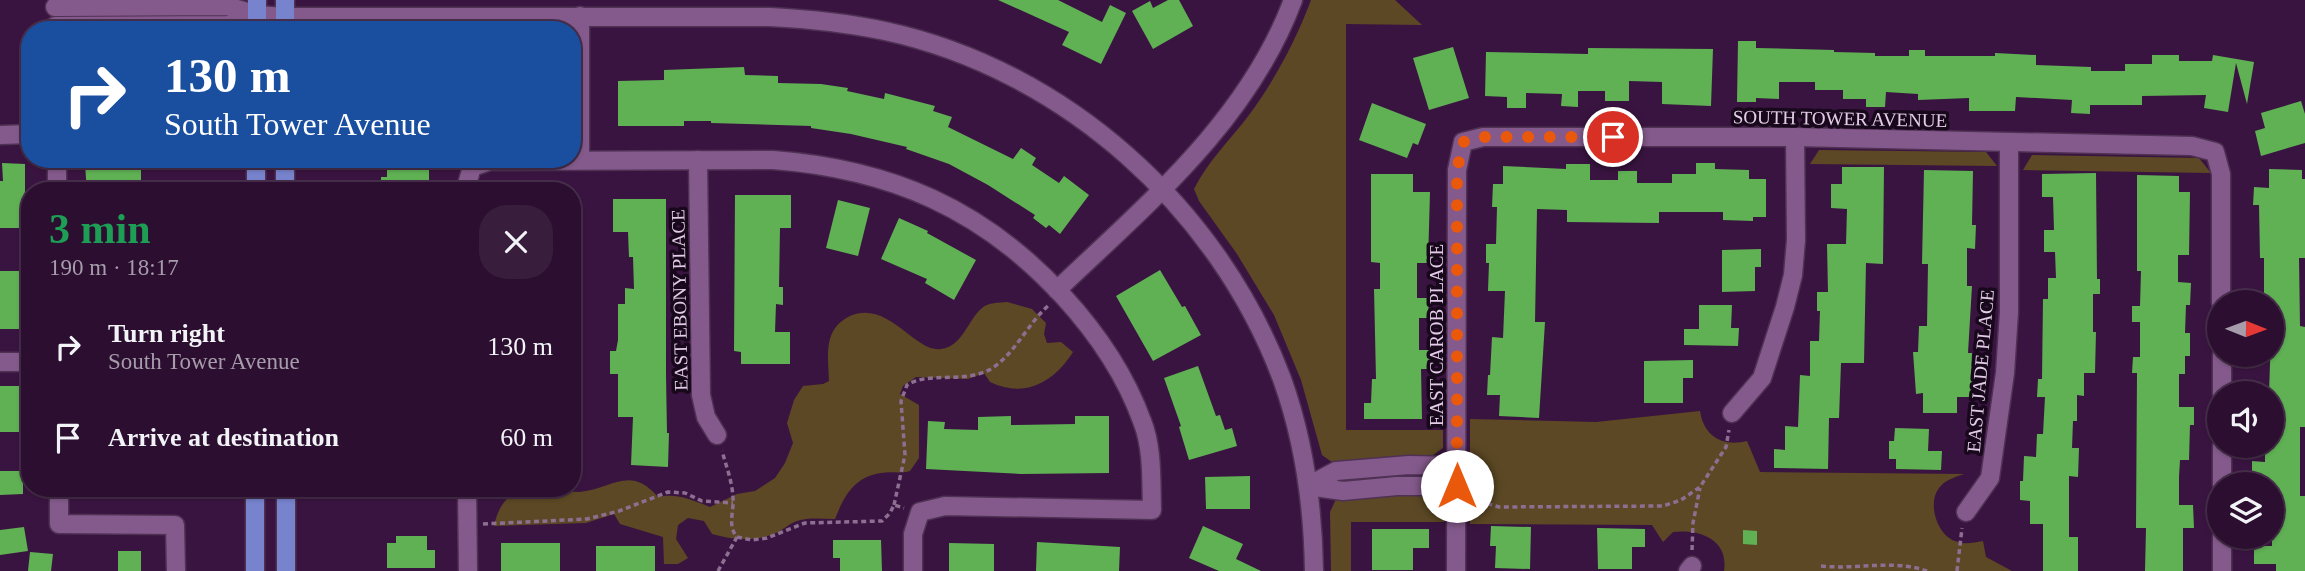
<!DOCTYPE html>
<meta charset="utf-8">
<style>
:root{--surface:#2c0f30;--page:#381d3c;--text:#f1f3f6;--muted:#a69cab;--line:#482f4c}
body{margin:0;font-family:"Times New Roman",serif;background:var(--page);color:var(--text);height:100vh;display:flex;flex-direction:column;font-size:26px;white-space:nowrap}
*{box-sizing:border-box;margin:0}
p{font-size:23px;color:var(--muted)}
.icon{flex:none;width:38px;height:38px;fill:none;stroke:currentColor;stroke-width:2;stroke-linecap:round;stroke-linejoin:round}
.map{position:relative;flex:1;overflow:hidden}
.details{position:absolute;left:21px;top:182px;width:560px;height:315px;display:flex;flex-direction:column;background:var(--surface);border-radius:28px;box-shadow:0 2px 5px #0004,0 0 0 2px var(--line)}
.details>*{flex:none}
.banner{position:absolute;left:21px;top:21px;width:560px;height:147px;border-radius:28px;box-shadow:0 2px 5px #0004,0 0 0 2px var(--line);background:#1a4fa0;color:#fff;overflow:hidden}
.needle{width:46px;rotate:91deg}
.controls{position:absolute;left:2207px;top:290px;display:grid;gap:14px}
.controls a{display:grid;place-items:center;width:77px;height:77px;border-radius:50%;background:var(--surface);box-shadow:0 2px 5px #0004,0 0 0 2px var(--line);font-size:35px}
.pin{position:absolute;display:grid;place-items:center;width:60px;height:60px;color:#fff;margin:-30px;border:4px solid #fff;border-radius:50%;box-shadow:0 2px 7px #0007}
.me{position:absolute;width:77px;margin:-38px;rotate:0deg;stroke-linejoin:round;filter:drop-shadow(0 0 5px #0008)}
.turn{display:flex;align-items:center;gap:24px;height:147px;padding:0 28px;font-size:32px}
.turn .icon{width:91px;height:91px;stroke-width:2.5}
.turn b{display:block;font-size:49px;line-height:60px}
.round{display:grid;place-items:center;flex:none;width:74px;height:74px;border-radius:28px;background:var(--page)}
.summary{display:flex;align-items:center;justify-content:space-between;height:119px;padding:0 28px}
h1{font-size:42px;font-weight:700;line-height:52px;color:#1e9e55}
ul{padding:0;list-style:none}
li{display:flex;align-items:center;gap:21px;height:91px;padding:0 28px}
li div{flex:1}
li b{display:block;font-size:26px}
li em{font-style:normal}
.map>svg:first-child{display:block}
.green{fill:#5c4824}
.building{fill:#5fb154}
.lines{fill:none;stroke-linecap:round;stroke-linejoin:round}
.minor-casing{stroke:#4f3154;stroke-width:21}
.major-casing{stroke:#4f3154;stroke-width:21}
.path{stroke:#8d6f92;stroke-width:3.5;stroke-dasharray:5 3.5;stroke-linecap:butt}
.minor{stroke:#845a8c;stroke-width:18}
.major{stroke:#7783cd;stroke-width:18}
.route{stroke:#ea580c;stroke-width:12;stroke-dasharray:0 21.6}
.labels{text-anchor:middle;stroke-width:7;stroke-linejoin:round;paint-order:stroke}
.street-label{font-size:19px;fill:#e3cce7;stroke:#18081b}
</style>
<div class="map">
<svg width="2305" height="571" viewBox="0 0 2305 571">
<rect width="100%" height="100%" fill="#3a1440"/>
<g class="green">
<path d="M1311,0H1395L1422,25L1346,24V430H1443V448L1429,458L1385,457L1336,465L1322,455L1301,380L1274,315L1237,254L1199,201L1194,189C1208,161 1231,139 1249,115C1275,80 1296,40 1311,0Z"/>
<path d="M1819,150L1986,152L1997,166L1810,164Z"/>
<path d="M2032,155L2199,158L2211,173L2023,170Z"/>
<path d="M1007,302L1032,309L1046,323L1044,334L1047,343L1061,342L1073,352C1054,382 1025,399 990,382L984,373L968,379L916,377L903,386L900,394L919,405V458L910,471C900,474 891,471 881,473C854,477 844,496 835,519C822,519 809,517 797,521C790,523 784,529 778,532C757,542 733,540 712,534L704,521L688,518L678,525L676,539L688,558L678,564H664L663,537L620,524L614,514L586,523L494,526C501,493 520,485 553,489C562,490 571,492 580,492C614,488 630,465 658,497C678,493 691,500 710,507L737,494L755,491L775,478L785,463L793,443L787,423L794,400L803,386L823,384L829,381C828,355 823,329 850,316C888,299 915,353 941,349C963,346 967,321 982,308C989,302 998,303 1007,302Z"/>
<path d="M1700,411C1704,437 1723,447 1747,441L1760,472L1964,474C1955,477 1945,480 1939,488C1927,503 1937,535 1955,541C1965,545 1973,543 1983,541L1986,557L2012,571H1724C1729,539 1699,529 1673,532L1663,542L1652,525L1470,524V419L1596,422Z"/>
<path d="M1429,491L1445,505L1444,522H1351V571H1331L1330,512L1337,497Z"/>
</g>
<g class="building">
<path d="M998,0H1058L1102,22L1110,5L1126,13L1101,64L1062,45L1069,32Z"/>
<path d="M1168,0H1179L1193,26L1153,49L1132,11L1150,1L1153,8Z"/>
<path d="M1738,41H1756V48L1834,50V52L1875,53V56H1909V50H1925V56H1995V53L2036,55V65L2091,67V71H2125V64H2152V55H2179V61H2212L2213,55L2254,62L2247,104L2236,63L2228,112L2204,108L2206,95L2142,96V105H2090V114L2071,113L2072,100L2016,97L2015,111H1969V98L1918,100V94L1886,92L1885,107H1866V99H1843V90H1815V82H1779V99L1756,98V102H1737Z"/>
<path d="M1453,47L1469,98L1429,110L1413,58Z"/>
<path d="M1588,48L1713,49L1711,106L1662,104V82L1629,81V101H1605V91H1578V107L1561,106L1562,94L1526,93V108H1507V97L1485,96L1486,52L1588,54Z"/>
<path d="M744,67L745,75L778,76V83L821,84L848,88L847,91L884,99L885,93L935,106L933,111L952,117L948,127L1013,159L1021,148L1036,158L1032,165L1059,183L1064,176L1089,195L1060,234L1049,225L1046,228L1033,218L1035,215L988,185L949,164L906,149L907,147L851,134L811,128V126L711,123V121H684V126H618V81L664,80V70Z"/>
<path d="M2301,101L2305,114V143L2261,156L2255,131L2265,128L2261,113Z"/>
<path d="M1372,103L1426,124L1418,145L1413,143L1407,158L1359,140Z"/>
<path d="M96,159H141V191H87L85,165H96Z"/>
<path d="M387,161H429V191H381V177H387Z"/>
<path d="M2,163L25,164V228H0V181H3Z"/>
<path d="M1696,163H1715V169L1749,170V179H1766V217H1753V221L1723,220V212H1659V223L1567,222V210L1537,209L1535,322H1545L1539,418L1499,416L1500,395H1487L1488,375H1490L1492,337L1503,338L1505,291H1488L1489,263H1486V244H1496L1497,207H1492L1493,184H1503V166L1566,169V164H1590V180H1618V171H1637V183H1672V174H1696Z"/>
<path d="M1842,167H1884L1883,264L1866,263L1864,363H1841L1839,418H1829L1828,469L1774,468V449L1785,450V426L1798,427L1800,375L1810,376V341H1819L1820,311H1817V292H1828L1827,244H1846L1847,209L1831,208V184H1842Z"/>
<path d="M2269,169L2302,170V179H2305V258H2299L2300,326L2305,327V427H2300V496H2305V571H2276V564H2254V546H2272V480H2252V461L2265,462V446H2272V394H2269L2272,303H2264V258H2260L2259,205H2253L2254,187L2269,188Z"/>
<path d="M1924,170L1973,171L1972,225H1976L1975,249L1967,248V286H1972L1968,353H1972L1971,376H1975V397H1957V413H1923V393L1916,394L1913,352H1918L1919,326H1927L1928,264H1922Z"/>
<path d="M2096,173L2097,279H2100V294H2093V332H2096L2095,373H2084V396L2077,395V421H2073L2072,448H2079L2078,477L2069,476V537H2078V571H2043V524H2030V501L2020,500V481H2023L2024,456L2036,457L2037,434H2043L2045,397H2037L2038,379H2042L2043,299H2048V278H2056L2055,252H2044V230H2054L2053,197H2042V174Z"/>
<path d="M1371,174H1413V192H1430L1428,263H1417V298H1429L1428,318H1419V350H1430V369H1421L1422,419H1364V403H1371L1372,379H1376L1374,289H1380V263L1371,262Z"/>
<path d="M2137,175L2179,176V192H2190L2189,255H2178V282L2191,283L2190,305H2186L2185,333H2190V356H2185V374H2179V407H2194V425H2190L2189,460H2180L2179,477V505H2193L2194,528H2183V571H2145L2146,528H2136L2137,373H2132L2133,357H2140V322H2132V306H2140L2141,271H2137Z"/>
<path d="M735,195H791V228H780L779,287H783V305L776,304L775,332H790V364H741V352L734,351Z"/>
<path d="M613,199H666V375L667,433H669L668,467L631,465L633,417H618V374H610V351H616L618,340V304H625V288L634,289L633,257H629L628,232H613Z"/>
<path d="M838,200L870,208L858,256L826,248Z"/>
<path d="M899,218L928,231L927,233L976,260L954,300L925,283L927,279L881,259Z"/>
<path d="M1761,249V267H1755V291L1722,292V250Z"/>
<path d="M1160,270L1182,307L1185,306L1201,335L1153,361L1116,296Z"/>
<rect x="0" y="271" width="24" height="58"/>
<path d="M1699,305H1732L1731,328H1739L1738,346L1684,345V329H1699Z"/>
<path d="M1693,360V378H1683V403H1644V361Z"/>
<path d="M1198,366L1216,416L1220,415L1225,430L1232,428L1237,446L1189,460L1179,427L1181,426L1164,378Z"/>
<path d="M0,386H30L29,409H20V432H0Z"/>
<path d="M1011,416V425L1075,424V416H1109V473L1021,474L926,469L928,421L945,422L944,429L978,430V417Z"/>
<path d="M1895,428L1929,429L1928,451H1942L1941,470L1896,469V459H1889V441H1894Z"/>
<path d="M0,471H23V494L0,495Z"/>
<path d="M1250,476V509H1206L1205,477Z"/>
<path d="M1203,526L1243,544L1236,559L1261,571H1219L1189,558Z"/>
<path d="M1491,526L1531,527L1530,569L1495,568L1496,546H1490Z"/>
<path d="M24,527L28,551L0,555V530Z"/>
<path d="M1597,528L1645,529V547H1632V569H1598Z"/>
<path d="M1372,529H1429V548H1413V570H1372Z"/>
<path d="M1743,530L1757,531V545L1743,544Z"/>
<path d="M396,536H427V550H435V568H387V543H396Z"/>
<path d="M833,540H881L882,571H840V558H833Z"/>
<path d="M1037,542L1120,547L1119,571H1036Z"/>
<rect x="501" y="543" width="59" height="28"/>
<path d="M949,543L994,544V571H949Z"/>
<rect x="596" y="546" width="59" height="25"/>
<rect x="118" y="551" width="23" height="20"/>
<path d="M30,552L53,554L51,571H28Z"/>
</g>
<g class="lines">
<g class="minor-casing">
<g id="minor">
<path d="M55,7L227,6L257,15L285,17H770C809,19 847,23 885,31C1065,70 1218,208 1282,379C1304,440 1313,506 1314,571"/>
<path d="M580,16V160"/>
<path d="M55,26L228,25L257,15"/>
<path d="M0,135L30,134"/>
<path d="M57,159V191"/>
<path d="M698,160L701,395L706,417L717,435"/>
<path d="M465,191L472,167L490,161L773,160C891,169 983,209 1063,296C1096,332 1125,374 1142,421C1153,448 1151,481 1152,510L945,506L920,512L913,534V571"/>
<path d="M1057,290C1147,204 1248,121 1293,0"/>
<path d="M2222,355V394"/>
<path d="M0,362H30"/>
<path d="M1732,413L1762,378L1785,307L1793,275L1796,240L1795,137"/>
<path d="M2222,446V485"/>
<path d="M1308,486L1336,471L1409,465L1457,466"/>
<path d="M1308,486L1343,491L1397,486H1457"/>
<path d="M59,488V524L175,525L176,571"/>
<path d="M467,488L468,571"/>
<path d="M1966,512L1990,478L2005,373L2009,312V142"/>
<path d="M2222,537V571"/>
<path d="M1456,571L1457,170L1463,142L1483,137H1795L2192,146L2215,152L2221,174V303"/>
<path d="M1688,571L1692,566"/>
</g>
</g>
<g class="major-casing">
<g id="major">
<path d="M285,0V30"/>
<path d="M257,30V0"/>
<path d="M285,159V191"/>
<path d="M256,191V159"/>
<path d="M286,488V571"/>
<path d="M255,571V488"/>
</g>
</g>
<g class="path">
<path d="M1471,499L1499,507L1663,506L1681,500L1700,487L1726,447L1729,430"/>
<path d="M894,505L905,455L901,401L907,385C929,371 964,384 991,369C1015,354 1028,323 1049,305"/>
<path d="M483,524L587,519L619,511L668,492L685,493L702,501L733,503"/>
<path d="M737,537L752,540L767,538L805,523L882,521L890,513L894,505L904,508"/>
<path d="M1692,550L1693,523L1700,488"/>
<path d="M1821,566C1857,570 1892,559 1927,571"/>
<path d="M718,571L737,537C729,528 732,517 733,505C734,486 727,469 722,451"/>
<path d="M1957,571L1962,528"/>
</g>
<use href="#minor" class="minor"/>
<use href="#major" class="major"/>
</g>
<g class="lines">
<path class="route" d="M1457,486V170L1463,142L1483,137H1613"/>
</g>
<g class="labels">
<g class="street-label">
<text transform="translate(1840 118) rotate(1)" y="7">SOUTH TOWER AVENUE</text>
<text transform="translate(679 300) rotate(-91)" y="7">EAST EBONY PLACE</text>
<text transform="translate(1436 335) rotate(-90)" y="7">EAST CAROB PLACE</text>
<text transform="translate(1980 371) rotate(-85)" y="7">EAST JADE PLACE</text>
</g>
</g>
</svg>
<div class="controls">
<a><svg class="needle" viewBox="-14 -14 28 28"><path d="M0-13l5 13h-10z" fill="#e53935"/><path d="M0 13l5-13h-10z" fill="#a69cab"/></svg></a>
<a><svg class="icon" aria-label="sound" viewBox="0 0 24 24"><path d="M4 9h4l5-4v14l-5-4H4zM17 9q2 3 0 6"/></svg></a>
<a><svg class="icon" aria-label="layers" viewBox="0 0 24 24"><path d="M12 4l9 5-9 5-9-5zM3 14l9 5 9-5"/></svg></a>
</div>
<div class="pin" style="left:1613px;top:137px;background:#d93025"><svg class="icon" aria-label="arrive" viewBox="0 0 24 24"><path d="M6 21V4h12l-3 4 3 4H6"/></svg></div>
<svg class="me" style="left:1457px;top:486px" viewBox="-20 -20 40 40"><circle r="19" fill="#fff"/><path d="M0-13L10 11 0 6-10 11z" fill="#ea580c"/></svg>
<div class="banner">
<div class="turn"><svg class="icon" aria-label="right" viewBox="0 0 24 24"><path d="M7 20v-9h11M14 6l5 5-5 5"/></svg><div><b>130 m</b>South Tower Avenue</div></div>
</div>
<section class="details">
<div class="summary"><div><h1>3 min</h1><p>190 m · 18:17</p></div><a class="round"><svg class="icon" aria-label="close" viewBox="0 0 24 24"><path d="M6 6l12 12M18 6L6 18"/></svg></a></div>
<ul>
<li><svg class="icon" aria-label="right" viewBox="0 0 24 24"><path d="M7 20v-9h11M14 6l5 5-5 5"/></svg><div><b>Turn right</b><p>South Tower Avenue</p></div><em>130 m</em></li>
<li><svg class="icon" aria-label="arrive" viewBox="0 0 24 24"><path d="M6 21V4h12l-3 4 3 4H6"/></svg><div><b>Arrive at destination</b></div><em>60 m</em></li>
</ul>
</section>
</div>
